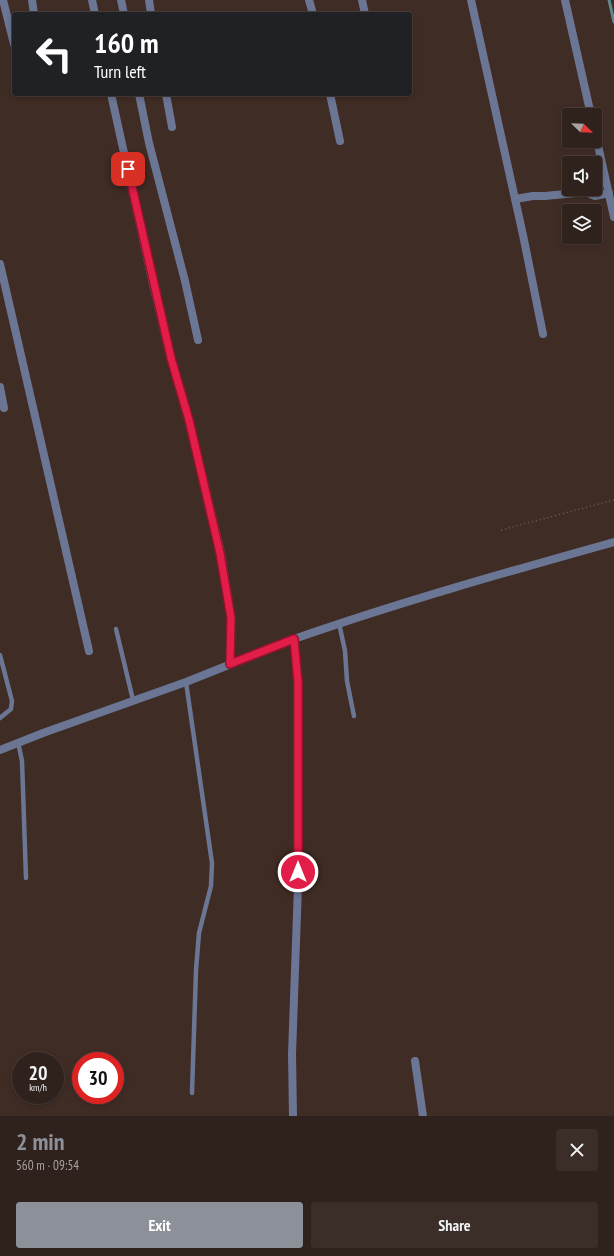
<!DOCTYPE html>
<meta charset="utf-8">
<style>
:root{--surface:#2f211c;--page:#3b2e29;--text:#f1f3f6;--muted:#a7a3a3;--line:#4a3e3b;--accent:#8c9099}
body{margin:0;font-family:"PT Sans Narrow",sans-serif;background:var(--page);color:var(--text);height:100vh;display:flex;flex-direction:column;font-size:15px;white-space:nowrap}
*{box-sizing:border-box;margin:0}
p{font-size:13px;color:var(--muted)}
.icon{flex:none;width:22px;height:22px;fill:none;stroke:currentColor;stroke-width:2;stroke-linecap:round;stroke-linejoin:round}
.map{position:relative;height:1116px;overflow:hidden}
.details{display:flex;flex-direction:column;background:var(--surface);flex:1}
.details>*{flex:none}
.guide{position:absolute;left:12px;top:12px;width:400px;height:84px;border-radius:4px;box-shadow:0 2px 6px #0003,0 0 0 1px var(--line);background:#202124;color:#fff;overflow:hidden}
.needle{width:26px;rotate:113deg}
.fabs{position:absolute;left:562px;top:108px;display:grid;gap:8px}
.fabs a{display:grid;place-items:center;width:40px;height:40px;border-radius:4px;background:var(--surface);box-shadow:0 2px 6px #0003,0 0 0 1px var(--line);font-size:20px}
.speed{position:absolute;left:12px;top:1052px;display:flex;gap:8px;font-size:20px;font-weight:700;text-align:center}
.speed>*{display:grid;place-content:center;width:52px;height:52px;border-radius:50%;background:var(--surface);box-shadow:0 2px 6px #0003,0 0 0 1px var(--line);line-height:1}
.speed small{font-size:10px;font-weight:400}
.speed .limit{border:6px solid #d22;background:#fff;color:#111}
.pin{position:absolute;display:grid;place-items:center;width:34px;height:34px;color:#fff;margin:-17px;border-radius:8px;box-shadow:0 2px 6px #0006}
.me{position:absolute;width:44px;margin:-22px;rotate:0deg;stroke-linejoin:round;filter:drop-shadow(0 0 3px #0008)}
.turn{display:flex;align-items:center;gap:14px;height:84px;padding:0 16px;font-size:18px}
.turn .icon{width:52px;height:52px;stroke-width:2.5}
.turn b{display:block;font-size:28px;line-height:34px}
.round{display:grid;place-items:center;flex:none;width:42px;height:42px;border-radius:4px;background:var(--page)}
.overview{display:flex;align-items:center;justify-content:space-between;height:68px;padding:0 16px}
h1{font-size:24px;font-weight:800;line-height:30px;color:var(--accent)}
.cta{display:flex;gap:8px;margin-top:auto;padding:8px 16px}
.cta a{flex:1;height:46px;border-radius:4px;background:var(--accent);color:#fff;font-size:16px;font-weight:800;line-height:46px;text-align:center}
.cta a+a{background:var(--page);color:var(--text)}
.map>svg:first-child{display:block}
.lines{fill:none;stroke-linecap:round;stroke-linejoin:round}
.stream{stroke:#5e8b93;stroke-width:3}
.path{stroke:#72615a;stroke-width:1.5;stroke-dasharray:1 3;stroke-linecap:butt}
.lane{stroke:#6b7695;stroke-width:4.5}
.street{stroke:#6b7695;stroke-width:8}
.route-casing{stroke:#92132f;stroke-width:10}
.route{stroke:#e11d48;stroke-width:7}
</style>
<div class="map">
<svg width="614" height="1116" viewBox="0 0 614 1116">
<rect width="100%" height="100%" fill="#3f2c25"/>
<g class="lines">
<path class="stream" d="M609,0L614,22"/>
<path class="path" d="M501,530L614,500"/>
<g class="lane">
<path d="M339,623L345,651L347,681L354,716"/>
<path d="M116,629L133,700"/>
<path d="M0,655L12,701L11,709L0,718"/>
<path d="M186,682L212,863L211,886L199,933L196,970L192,1093"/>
<path d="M18,742L22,761L26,878"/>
</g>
<g class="street">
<path d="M3,0L14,44"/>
<path d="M32,0L34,14"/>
<path d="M92,0L95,14"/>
<path d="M121,0L124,14"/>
<path d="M149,0L151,14"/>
<path d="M309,0L313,14"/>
<path d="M362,0L365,14"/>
<path d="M471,0L523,235L543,334"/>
<path d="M565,0L591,115"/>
<path d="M111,94L153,284L171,359L189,420L221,553L231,618L230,664"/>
<path d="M139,94L149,143L185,281L198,340"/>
<path d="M166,94L172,127"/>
<path d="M330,94L340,141"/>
<path d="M595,132L614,217"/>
<path d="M515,199L533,196H545L586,192L595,196L609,193"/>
<path d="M0,264L89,651"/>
<path d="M0,387L4,408"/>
<path d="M294,639C400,602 507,572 614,542"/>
<path d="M0,750L43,733L186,682L294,639L298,682V886L292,1054L293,1116"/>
<path d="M415,1061L423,1116"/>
</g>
</g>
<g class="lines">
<g class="route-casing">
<path id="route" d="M128,169L171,358L189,420L220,553L231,618L230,664L294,639L298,682V872"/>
</g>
<use href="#route" class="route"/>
</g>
</svg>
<div class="fabs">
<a><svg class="needle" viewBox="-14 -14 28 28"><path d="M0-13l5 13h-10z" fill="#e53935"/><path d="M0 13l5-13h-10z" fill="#a7a3a3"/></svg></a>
<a><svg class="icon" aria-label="sound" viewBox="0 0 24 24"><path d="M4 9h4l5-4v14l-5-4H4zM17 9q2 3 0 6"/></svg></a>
<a><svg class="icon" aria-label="layers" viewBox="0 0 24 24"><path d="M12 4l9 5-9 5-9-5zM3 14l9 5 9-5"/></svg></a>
</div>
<div class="speed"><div>20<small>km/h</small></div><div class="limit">30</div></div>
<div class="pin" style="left:128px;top:169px;background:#d93025"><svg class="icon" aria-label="arrive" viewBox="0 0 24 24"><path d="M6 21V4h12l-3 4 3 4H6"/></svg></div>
<svg class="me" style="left:298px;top:872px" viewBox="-20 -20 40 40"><circle r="17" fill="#e11d48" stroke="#fff" stroke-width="3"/><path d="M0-11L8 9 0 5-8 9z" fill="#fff"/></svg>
<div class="guide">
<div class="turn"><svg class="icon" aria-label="left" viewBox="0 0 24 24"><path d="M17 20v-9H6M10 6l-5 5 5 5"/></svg><div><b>160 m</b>Turn left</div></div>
</div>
</div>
<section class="details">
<div class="overview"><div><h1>2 min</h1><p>560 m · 09:54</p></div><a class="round"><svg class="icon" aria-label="close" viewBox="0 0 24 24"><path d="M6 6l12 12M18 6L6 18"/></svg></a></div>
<div class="cta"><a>Exit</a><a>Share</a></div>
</section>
